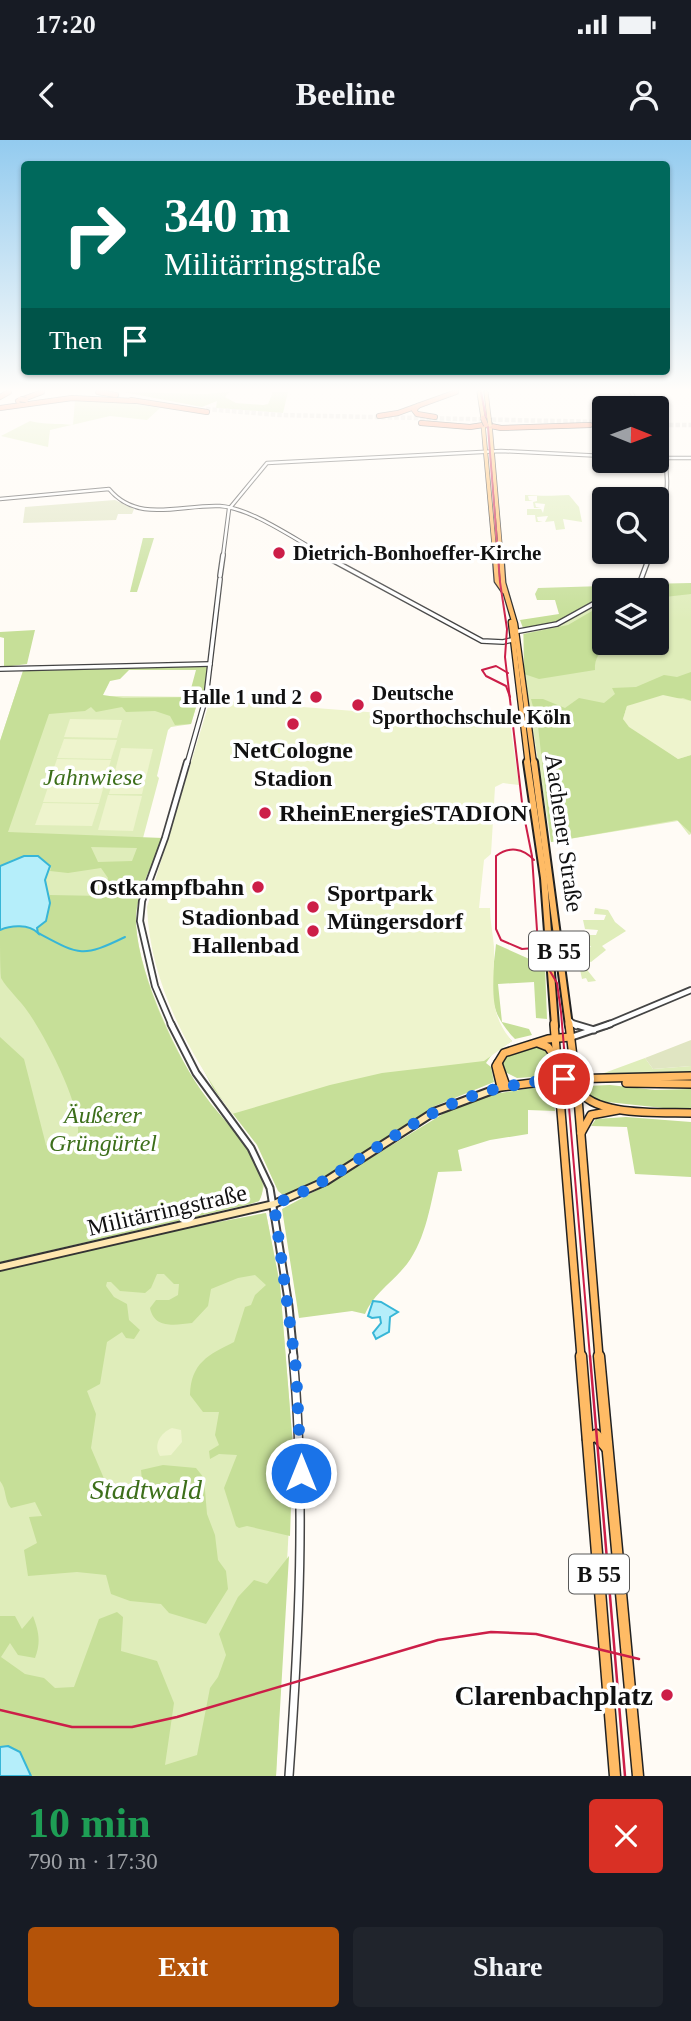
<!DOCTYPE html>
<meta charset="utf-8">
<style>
:root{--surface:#171b24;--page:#20242c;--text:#f1f3f6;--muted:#9ea1a6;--accent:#b45309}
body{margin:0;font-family:"Times New Roman",serif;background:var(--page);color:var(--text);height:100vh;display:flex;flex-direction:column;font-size:26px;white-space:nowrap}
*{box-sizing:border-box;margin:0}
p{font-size:23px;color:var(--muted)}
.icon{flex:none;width:38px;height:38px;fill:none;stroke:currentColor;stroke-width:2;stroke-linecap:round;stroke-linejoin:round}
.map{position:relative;height:1636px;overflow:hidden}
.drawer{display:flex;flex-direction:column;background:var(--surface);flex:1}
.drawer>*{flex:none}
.hud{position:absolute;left:21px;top:21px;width:649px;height:214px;border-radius:7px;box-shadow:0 2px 5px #0004;background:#00695c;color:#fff;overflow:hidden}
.needle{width:46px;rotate:91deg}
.fabs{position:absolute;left:592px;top:256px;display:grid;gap:14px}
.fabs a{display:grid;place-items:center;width:77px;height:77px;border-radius:7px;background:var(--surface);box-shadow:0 2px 5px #0004;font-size:35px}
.pin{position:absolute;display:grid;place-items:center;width:60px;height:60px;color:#fff;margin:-30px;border:4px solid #fff;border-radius:50%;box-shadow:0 2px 7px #0007}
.me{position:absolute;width:77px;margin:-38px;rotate:0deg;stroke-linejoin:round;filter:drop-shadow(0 0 5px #0008)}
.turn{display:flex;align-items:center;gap:24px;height:147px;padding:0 28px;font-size:32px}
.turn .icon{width:91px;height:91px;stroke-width:2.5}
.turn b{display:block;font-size:49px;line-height:60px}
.then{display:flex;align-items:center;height:66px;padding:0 28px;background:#0003;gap:14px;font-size:26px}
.round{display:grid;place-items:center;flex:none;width:74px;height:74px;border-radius:7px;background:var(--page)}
.summary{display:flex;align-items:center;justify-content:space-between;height:119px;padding:0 28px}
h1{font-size:42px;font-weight:700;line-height:52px;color:#1e9e55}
.primary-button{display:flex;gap:14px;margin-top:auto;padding:14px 28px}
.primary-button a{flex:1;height:80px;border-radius:7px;background:var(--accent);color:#fff;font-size:28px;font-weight:700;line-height:80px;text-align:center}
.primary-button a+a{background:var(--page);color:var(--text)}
.status{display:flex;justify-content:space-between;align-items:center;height:49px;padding:0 35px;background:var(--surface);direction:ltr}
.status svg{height:19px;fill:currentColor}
header{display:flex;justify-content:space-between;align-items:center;height:91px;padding:0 28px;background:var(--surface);font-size:32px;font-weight:700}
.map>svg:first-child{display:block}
.green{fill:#dfedba}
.forest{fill:#c6df98;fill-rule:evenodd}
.cemetery{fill:#e0e5c2}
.pitch{fill:#eef4cd}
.water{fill:#b5eefa;stroke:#37b6d7;stroke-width:2}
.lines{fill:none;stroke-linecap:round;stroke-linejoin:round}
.stream{stroke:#37b6d7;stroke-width:2}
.motorway-tunnel{stroke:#dbd8d3;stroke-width:4.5;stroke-dasharray:4.5 2;stroke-linecap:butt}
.tertiary-far4-casing{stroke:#444;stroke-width:4.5}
.tertiary-far3-casing{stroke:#444;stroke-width:6}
.tertiary-far2-casing{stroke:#444;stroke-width:8}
.tertiary-far1-casing{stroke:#444;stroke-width:9}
.tertiary-casing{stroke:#444;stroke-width:10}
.secondary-casing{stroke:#333;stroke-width:10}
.primary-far4-casing{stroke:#222;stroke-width:5}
.primary-far3-casing{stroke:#222;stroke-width:7}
.primary-far2-casing{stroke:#222;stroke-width:10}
.primary-far1-casing{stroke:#222;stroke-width:10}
.primary-casing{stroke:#222;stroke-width:13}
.motorway-casing{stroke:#222;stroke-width:6}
.tertiary-far4{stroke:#fff;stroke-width:2.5}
.tertiary-far3{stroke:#fff;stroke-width:3.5}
.tertiary-far2{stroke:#fff;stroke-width:4.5}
.tertiary-far1{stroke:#fff;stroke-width:5}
.tertiary{stroke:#fff;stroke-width:7}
.secondary{stroke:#ffe7b0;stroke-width:6}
.primary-far4{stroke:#ffbb65;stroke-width:3.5}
.primary-far3{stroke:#ffbb65;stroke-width:4.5}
.primary-far2{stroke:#ffbb65;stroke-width:6}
.primary-far1{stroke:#ffbb65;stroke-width:7}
.primary{stroke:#ffbb65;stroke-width:10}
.motorway{stroke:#fd8055;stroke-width:4.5}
.tram-far1{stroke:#cc1e48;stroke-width:2}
.tram{stroke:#cc1e48;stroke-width:2.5}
.rail{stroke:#cc1e48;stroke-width:2.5}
.primary-bridge-far1-casing{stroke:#222;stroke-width:5;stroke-linecap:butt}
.primary-bridge-casing{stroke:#222;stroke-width:10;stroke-linecap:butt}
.motorway-bridge-casing{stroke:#222;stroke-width:6;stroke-linecap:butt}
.primary-bridge-far1{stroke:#ffbb65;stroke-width:3.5}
.primary-bridge{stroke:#ffbb65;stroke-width:7}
.motorway-bridge{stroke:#fd8055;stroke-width:4.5}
.route{stroke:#1a73e8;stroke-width:12;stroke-dasharray:0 21.6}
.poi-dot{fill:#cc1e48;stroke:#fff;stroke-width:2.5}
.labels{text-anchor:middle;stroke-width:7;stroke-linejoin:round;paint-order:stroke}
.far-poi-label{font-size:21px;font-weight:bold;fill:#111;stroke:#fff;text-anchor:start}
.shield{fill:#fff;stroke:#585858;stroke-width:2}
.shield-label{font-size:23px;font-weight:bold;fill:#111}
.poi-label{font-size:24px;font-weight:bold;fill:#111;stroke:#fff;text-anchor:start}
.park-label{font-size:24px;font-style:italic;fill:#3d6f1b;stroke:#fff}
.street-label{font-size:24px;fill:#111;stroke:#fff}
.near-park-label{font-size:28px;font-style:italic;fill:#3d6f1b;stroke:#fff}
.near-poi-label{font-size:28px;font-weight:bold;fill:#111;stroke:#fff;text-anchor:end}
</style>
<div class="status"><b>17:20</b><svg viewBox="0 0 49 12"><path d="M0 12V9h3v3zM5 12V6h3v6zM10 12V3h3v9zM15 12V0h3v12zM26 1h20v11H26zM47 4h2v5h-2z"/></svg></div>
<header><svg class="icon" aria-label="back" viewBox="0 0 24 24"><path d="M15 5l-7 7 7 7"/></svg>Beeline<svg class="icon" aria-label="person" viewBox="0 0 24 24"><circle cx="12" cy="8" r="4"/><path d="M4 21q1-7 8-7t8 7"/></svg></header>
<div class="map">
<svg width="691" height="1636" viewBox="0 0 691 1636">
<rect width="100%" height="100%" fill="#fffbf5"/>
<g class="green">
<path d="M75,260L125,262L160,268L147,280L110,276L50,290L48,307L1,296L30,281C45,285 58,283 73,285Z"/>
<path d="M525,355C541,356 552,356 569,355L579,367L582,382L563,379L565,389L556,390L554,381L545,382L548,376L537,377L538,381L543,382H536L535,375H527V369H541L543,373L545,364L535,363L536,367L541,368H534L533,362L537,361V356H528L529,360L533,361H525Z"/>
<path d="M691,448V694L689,695L678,681L551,702L524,534L523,494L558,486L604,460V502H656V450Z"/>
<path d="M23,531L103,556L199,557L191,584L171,587L168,590L157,636L159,638L143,698L162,699C153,723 138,750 136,775C133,822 178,920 206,958C228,987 253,1009 264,1046L259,1061L250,1064L0,1122V601Z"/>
<path d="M595,768L608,770L615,782L626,791L602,806L606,810L591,822L585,820L588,831L596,841L588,842L586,838L582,839L576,811H588L591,806L575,805L574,795H596L598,790L585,789L583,780H604L606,775L594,774Z"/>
<path d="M645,918L653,929L691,926V934L596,936Z"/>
<path d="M266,1073L280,1145L293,1307L276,1636H0V1129L108,1103Z"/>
</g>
<g class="forest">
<path d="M123,252L205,254L229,252L225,257L236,263L263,265L268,264L273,252H288L283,273L216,268L217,261L202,267Z"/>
<path d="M143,398H154L137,452H130Z"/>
<path d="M691,443V454L656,458V450H643L644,444Z"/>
<path d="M636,445L632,450H604V457L551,484L523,488L520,480L559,474L555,460H537L535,454L538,448Z"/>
<path d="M604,464V502H607C601,513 594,517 595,530L539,539L524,534V494L568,485Z"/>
<path d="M35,490L27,524L4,527V498L0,497V492Z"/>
<path d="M204,525L208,528L205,551H201L200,556H189L196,530H129L120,539L110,541L103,555L123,558L199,557L191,584L175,585L170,576L155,571L126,572L122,567L96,572L91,567L85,571L49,574L8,692L163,698C153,724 134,756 136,784C139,836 175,916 206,957C220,977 240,994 252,1016C259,1031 268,1046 259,1061L250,1064L0,1122V897L24,919L46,1005C52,1010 58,1013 66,1010C104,1000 42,891 28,872C20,860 8,850 1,838C0,827 0,803 0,790L12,785L37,790L50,755L103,756L108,738L101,728L68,733L50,731L51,728L34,716L14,719L0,726V601L23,531L27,528ZM91,707L137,708L132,721L98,722Z"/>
<path d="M691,532V561L683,558L627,566L623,579L678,619L691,615V693L677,680L551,702L538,586L531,559H543L565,568L579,558L604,563L615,554L612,548L636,547L664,535L677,537Z"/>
<path d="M496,804L545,826L547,879L536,878L534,842L498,844L502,882L529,889L532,895L515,899C484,867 492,845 496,804Z"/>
<path d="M489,865L502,891L512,901L493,913L486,923L491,927L494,942L435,966L325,1037L284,1056L278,1051L257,1005L213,948L185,894Z"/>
<path d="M536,906L546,908L550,936L517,938L505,932L502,921L506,915Z"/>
<path d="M552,945L555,971L528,970V994L490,1000L458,1010L462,1031L438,1032C431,1062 426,1099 407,1124C393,1142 373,1154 365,1174L352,1171L299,1178L282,1069L328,1044L451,969L494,954Z"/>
<path d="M610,945L655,950L691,949V971L589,960L586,946Z"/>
<path d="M626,977L691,982V1037L635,1034L627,987L591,986L596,979Z"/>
<path d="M266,1073L280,1145L293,1307L290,1396L247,1386L239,1388L236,1386L224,1348L237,1315L219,1314L210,1319L209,1311L219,1305L215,1295L219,1272H203L190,1255C191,1223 208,1215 234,1202L245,1167L251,1165L255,1155L266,1145L255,1135L238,1138L211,1149L208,1166L192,1183C175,1185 154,1189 150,1168L156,1160H169L178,1155L179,1144H174L164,1134H157L151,1148L145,1153L120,1151L111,1142H107L106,1146L114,1157L127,1164L129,1180L140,1190L134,1199L126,1198L122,1192L107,1202L100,1244L87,1251L96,1274L91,1308L108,1348L135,1359L143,1351L141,1330L163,1325L196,1328L204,1338L207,1374L215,1395L218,1420L226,1431L228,1449L206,1484L169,1473L161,1464L130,1461L111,1454L106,1435L77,1432L28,1436L24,1410L37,1403L29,1377L42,1376L35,1362L11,1368C4,1361 7,1349 0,1341V1129L108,1103Z"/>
<path d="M289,1416L276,1636H31L20,1612L0,1607V1476H15L22,1489L33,1476C39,1492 41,1502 35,1518L18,1515L10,1503L1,1517L25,1534L44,1538L55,1548L74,1547L99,1479L117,1472L123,1477L121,1511L157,1521L174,1563L165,1625L197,1615L210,1548L218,1537L226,1515L219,1494L238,1457L254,1440L267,1444Z"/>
</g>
<g class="cemetery">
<path d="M115,360L134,369L132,374H118L116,380L23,383L25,367Z"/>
<path d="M691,900V926L653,929L645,918Z"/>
</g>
<g class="pitch">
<path d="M663,555L691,561V615L678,619L629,587L623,579L627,566Z"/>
<path d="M210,560L510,583L519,645L503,643L495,647L491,714L484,720L479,768H490C490,781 493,794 494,807C495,843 486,871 512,901L484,921L382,933L330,945L232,974C189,912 150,844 147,767Z"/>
<path d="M70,579H71L122,580L117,598L64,597Z"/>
<path d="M64,599L117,600L111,619L57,618Z"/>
<path d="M121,608L153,609L142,654H109Z"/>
<path d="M57,619L111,620L105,640L50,639Z"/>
<path d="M50,641L105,642L99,663L43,662Z"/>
<path d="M108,655L142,656L133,691L98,690Z"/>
<path d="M43,663L99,664L92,686L35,685Z"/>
<path d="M172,1288L181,1290L182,1302L171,1315L160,1316C153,1305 160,1293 172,1288Z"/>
</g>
<g class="water">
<path d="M24,716H38L50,726L45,740L50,763L46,781L37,788L38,793C29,784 11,785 0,790V726Z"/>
<path d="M373,1161L381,1162L398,1172L390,1177L389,1192L376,1199L373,1193L381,1183L380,1177L372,1178L368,1176Z"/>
<path d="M8,1606L20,1612L31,1636H0V1607Z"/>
</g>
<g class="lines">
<path class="stream" d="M38,793C79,815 82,818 125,797"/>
<g class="motorway-tunnel">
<path d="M206,269L279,275L604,282"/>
<path d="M656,285H691"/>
</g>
<g class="tertiary-far4-casing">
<g id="tertiary-far4">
<path d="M631,252L640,268"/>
<path d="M656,298C674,329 667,364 656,397"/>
<path d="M656,318H691"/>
<path d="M0,359L109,349C138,384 181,364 220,366C252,368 297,401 326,416"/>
<path d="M223,416L229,369L267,323L501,311L604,316"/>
<path d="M649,416L651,411"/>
</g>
</g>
<g class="tertiary-far3-casing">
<g id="tertiary-far3">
<path d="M323,415L482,501L503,502L516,499"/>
<path d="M220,436L223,415"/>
<path d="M637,450L650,415"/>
<path d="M514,492L557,484L604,458"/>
<path d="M0,529L210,524"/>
<path d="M187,624L206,557L220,439"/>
</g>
</g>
<g class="tertiary-far2-casing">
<g id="tertiary-far2">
<path d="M570,881L576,886"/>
<path d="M172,886L155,846L140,781L142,761L165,698L187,622"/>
<path d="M605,886L691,850"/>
</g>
</g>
<g class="tertiary-far1-casing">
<g id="tertiary-far1">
<path d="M171,884L196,933L251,1008L270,1048L289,1166L294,1217"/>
<path d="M574,884L594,890"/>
<path d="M572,897L610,884"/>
</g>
</g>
<g class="tertiary-casing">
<path id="tertiary" d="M289,1636C299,1496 306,1355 293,1216"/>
</g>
<g class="secondary-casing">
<path id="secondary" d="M0,1127L274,1064L326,1041L434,972L501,947"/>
</g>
<g class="primary-far4-casing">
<g id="primary-far4">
<path d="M479,252L483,278"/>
<path d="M486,252L489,278"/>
<path d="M483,284L495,416"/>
<path d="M490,285L501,416"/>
</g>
</g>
<g class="primary-far3-casing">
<g id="primary-far3">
<path d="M495,415L497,441L504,451"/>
<path d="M501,415L503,443L515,484L534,624"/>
<path d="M511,482L528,624"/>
</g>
</g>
<g class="primary-far2-casing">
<g id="primary-far2">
<path d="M527,622L544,738L555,886"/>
<path d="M534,622L569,886"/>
</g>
</g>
<g class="primary-far1-casing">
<g id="primary-far1">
<path d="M554,884L558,933"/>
<path d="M569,884L575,933"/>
<path d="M571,897L548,899L504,913L496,926L501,947L564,939L691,936"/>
<path d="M538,903L548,907L555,917"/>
<path d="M498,923L506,946"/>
<path d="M626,943L691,944"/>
<path d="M559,946L581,1217"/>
<path d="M577,946L599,1217"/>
<path d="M578,948C592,977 662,972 691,973"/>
<path d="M581,993L591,975L618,970"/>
</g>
</g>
<g class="primary-casing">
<g id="primary">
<path d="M581,1216L615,1636"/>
<path d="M599,1216L638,1636"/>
<path d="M588,1299L596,1295L607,1308"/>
</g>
</g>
<g class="motorway-casing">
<g id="motorway">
<path d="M98,252L116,255"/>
<path d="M0,257L9,252"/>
<path d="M131,260L207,272"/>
<path d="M18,261L42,252"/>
<path d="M418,266L414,270L417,274L435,277"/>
<path d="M0,268L72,258L134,261"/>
<path d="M379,276L398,273L456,252"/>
<path d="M421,283L470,287L490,284"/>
<path d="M486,285L501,288L590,285"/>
</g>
</g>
<use href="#tertiary-far4" class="tertiary-far4"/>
<use href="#tertiary-far3" class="tertiary-far3"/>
<use href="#tertiary-far2" class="tertiary-far2"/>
<use href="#tertiary-far1" class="tertiary-far1"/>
<use href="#tertiary" class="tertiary"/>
<use href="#secondary" class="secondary"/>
<use href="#primary-far4" class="primary-far4"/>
<use href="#primary-far3" class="primary-far3"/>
<use href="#primary-far2" class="primary-far2"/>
<use href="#primary-far1" class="primary-far1"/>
<use href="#primary" class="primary"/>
<use href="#motorway" class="motorway"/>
<g class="tram-far1">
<path d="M481,252L488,287L500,442L507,489L505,517L523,671L532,716L538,805L541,816L557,843L561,872L590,1217"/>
<path d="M508,533L496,526L482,530L486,536L506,546L510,557"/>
<path d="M534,720C523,708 509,706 496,716V789L501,800L522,809L534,808L540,800"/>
</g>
<path class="tram" d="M590,1216L625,1636"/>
<path class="rail" d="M0,1570L72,1587H132L177,1577L438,1500L491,1492L536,1494L639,1519"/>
<g class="primary-bridge-far1-casing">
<path id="primary-bridge-far1" d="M489,278L490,285"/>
</g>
<g class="primary-bridge-casing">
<g id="primary-bridge">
<path d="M558,933L559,946"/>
<path d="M575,933L577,946"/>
</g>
</g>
<g class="motorway-bridge-casing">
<g id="motorway-bridge">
<path d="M20,259L26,260"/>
<path d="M483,278L486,285"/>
</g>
</g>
<use href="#primary-bridge-far1" class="primary-bridge-far1"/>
<use href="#primary-bridge" class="primary-bridge"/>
<use href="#motorway-bridge" class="motorway-bridge"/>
</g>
<linearGradient id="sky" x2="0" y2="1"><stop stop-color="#93cbef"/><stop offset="0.52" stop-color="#fffdfa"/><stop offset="1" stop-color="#fffdfa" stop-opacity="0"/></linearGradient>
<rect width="691" height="481" fill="url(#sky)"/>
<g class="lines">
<path class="route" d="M301,1333L296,1229L274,1064C333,1043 378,1002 433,973C474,951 518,942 564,939"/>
</g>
<g class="poi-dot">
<circle cx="279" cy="413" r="7"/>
<circle cx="316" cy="557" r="7"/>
<circle cx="358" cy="565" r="7"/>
<circle cx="293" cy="584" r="7"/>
<circle cx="265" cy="673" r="7"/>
<circle cx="258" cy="747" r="7"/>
<circle cx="313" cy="767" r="7"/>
<circle cx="313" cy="791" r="7"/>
<circle cx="667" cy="1555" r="7"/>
</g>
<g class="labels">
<g class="far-poi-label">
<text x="293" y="420">Dietrich-Bonhoeffer-Kirche</text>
<text x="372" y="560">Deutsche<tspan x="372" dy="24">Sporthochschule Köln</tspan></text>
<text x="302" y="564" text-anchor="end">Halle 1 und 2</text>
</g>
<g class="shield">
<rect x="529" y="791.5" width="60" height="39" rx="5"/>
<rect x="569" y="1414.5" width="60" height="39" rx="5"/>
</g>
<g class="shield-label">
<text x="559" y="819">B 55</text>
<text x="599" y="1442">B 55</text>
</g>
<g class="poi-label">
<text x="293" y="618" text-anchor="middle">NetCologne<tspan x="293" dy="28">Stadion</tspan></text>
<text x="279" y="681">RheinEnergieSTADION</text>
<text x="244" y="755" text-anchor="end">Ostkampfbahn</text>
<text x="327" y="761">Sportpark<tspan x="327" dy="28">Müngersdorf</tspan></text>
<text x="299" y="785" text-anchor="end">Stadionbad<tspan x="299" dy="28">Hallenbad</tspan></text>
</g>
<g class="park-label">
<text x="93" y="645">Jahnwiese</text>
<text x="103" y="983">Äußerer<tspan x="103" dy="28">Grüngürtel</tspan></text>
</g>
<g class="street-label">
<text transform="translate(564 693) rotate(82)" y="8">Aachener Straße</text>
<text transform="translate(167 1070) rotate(-13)" y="8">Militärringstraße</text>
</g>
<g class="near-park-label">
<text x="146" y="1359">Stadtwald</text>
</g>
<g class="near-poi-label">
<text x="653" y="1565">Clarenbachplatz</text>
</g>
</g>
</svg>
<div class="fabs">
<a><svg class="needle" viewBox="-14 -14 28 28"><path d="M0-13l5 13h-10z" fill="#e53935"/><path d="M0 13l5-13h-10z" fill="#9ea1a6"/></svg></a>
<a><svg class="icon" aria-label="search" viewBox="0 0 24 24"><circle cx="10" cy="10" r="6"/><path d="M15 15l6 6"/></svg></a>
<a><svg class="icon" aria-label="layers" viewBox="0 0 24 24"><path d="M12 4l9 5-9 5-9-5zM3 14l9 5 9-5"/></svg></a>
</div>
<div class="pin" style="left:564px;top:939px;background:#d93025"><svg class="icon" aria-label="arrive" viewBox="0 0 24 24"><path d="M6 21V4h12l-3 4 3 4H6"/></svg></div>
<svg class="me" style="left:301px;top:1333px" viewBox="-20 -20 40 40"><circle r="17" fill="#1a73e8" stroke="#fff" stroke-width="3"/><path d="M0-11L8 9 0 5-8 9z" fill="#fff"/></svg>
<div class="hud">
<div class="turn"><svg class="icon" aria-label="right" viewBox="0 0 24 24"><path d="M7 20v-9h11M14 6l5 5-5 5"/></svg><div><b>340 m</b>Militärringstraße</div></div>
<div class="then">Then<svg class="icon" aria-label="arrive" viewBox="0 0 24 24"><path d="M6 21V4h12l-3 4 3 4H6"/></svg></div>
</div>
</div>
<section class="drawer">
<div class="summary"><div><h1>10 min</h1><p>790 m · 17:30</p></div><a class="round" style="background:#d93025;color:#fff"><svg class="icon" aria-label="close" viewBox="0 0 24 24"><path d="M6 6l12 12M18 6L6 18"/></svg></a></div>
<div class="primary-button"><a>Exit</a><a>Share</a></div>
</section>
